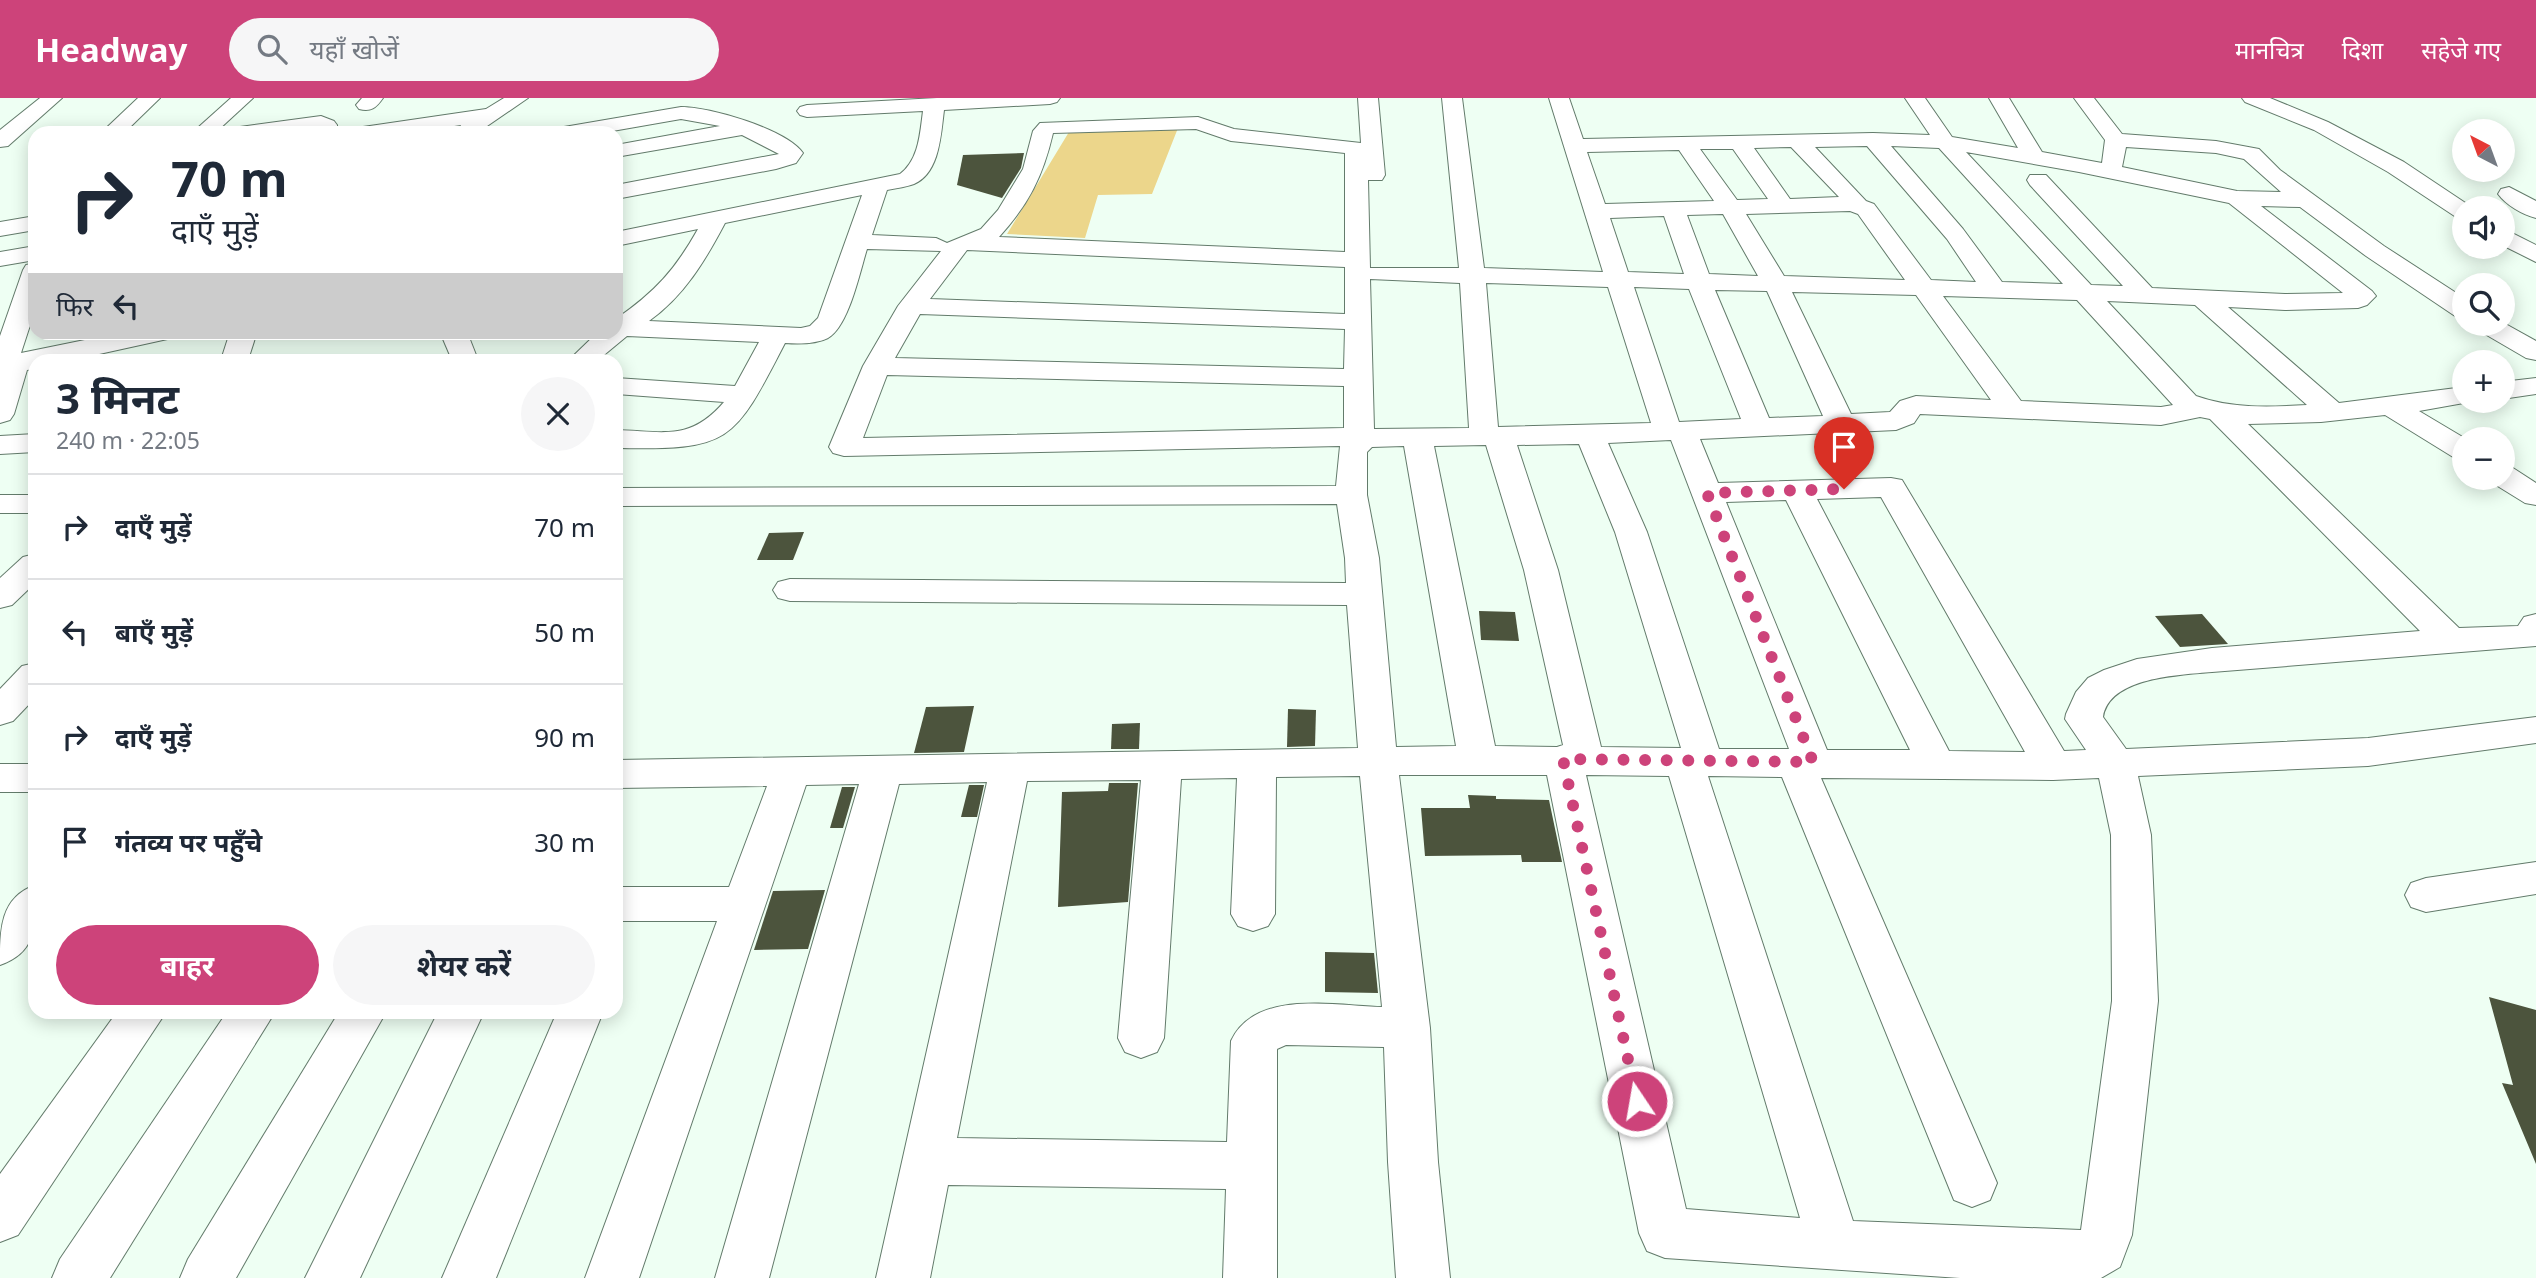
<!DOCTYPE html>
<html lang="hi">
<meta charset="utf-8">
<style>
:root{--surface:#fff;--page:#f6f6f7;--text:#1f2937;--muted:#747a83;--line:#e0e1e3;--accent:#cd437a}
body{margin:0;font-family:"Noto Sans","Noto Sans Devanagari",sans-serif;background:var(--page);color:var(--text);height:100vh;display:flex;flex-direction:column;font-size:26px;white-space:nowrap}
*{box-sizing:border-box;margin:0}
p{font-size:23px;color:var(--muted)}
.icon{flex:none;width:38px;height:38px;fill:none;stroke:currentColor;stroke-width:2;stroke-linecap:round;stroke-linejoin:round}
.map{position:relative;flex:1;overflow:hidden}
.details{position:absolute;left:28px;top:256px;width:595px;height:665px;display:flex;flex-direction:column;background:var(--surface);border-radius:21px;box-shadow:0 4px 18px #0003}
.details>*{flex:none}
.guide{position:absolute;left:28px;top:28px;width:595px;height:214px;border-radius:21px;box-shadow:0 4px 18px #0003;background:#fff;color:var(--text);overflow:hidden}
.needle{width:46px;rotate:319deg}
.buttons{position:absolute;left:2452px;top:21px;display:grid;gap:14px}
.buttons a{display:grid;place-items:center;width:63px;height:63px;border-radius:50%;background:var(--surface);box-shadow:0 4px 18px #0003;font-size:35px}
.pin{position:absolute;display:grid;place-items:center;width:60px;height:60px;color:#fff;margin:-72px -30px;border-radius:50% 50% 50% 0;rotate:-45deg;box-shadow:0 0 7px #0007}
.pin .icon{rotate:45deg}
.me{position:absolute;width:77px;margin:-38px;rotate:348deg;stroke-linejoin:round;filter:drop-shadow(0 0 5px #0008)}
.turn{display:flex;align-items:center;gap:24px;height:147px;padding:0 28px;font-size:32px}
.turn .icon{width:91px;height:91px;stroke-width:2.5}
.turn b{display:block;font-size:49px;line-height:60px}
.then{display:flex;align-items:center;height:66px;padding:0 28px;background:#0003;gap:14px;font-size:26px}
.round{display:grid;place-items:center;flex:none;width:74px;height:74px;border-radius:37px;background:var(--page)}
.headline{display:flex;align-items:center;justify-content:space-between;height:119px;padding:0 28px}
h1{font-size:42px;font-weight:700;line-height:52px}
.action{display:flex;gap:14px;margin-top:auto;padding:14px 28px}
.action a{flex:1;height:80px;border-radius:42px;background:var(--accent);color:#fff;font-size:28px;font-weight:700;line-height:80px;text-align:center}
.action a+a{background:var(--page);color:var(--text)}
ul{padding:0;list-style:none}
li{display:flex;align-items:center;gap:21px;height:105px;padding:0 28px;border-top:2px solid var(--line)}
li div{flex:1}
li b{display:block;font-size:26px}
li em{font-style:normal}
header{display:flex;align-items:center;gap:42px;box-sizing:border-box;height:98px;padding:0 35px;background:var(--accent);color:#fff}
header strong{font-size:33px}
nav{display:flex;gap:38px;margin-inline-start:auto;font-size:24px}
.search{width:490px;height:63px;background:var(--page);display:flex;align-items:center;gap:18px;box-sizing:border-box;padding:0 24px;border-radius:38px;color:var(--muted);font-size:26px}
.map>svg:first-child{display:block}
.green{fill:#ecd68b}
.building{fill:#4c543d}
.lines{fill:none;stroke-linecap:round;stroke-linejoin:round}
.minor-casing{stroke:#637b6b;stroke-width:2}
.minor{fill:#fff;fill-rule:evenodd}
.route{stroke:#cd437a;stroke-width:12;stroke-dasharray:0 21.6}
</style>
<header>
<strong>Headway</strong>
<div class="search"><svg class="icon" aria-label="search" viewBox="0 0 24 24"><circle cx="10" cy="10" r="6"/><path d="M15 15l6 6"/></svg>यहाँ खोजें</div>
<nav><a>मानचित्र</a><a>दिशा</a><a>सहेजे गए</a></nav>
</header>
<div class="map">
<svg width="2536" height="1180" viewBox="0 0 2536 1180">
<rect width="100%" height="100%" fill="#eefff3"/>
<path class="green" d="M1072,29L1178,30L1152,96L1098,97L1085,140L1007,136Z"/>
<g class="building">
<path d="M1024,55L1021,70L1002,100L957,87L963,57Z"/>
<path d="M804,434L793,462H757L769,435Z"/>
<path d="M1479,513L1515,514L1519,543L1481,542Z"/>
<path d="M2202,516L2228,546L2180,549L2155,518Z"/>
<path d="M974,608L964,654L914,655L926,609Z"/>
<path d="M1288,611L1316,612L1315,648L1287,649Z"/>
<path d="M1140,625L1139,651H1111L1112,626Z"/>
<path d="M1109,685H1138L1128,804L1058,809L1062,694L1108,693Z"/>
<path d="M969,687H984L977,719H961Z"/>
<path d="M842,689H855L843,730H830Z"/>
<path d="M1468,697L1496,698V701L1549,702L1562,764H1522L1521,757L1425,758L1421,710H1470Z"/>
<path d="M825,792L808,851L754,852L773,793Z"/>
<path d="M1325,854L1374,855L1378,895L1325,894Z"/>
<path d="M2489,899L2536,912V1066L2502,985L2513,987Z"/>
</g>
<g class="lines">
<g class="minor-casing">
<g id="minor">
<path d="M40,0H62L8,48L0,49V32Z"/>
<path d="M138,0H160L124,35H101Z"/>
<path d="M231,0H253L215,35H192Z"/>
<path d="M362,0H383C376,10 371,14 359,11L356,7Z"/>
<path d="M504,0H528L477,35H461L459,31L461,27L407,35H352L356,31L363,29L486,11Z"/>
<path d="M937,0H1060L1057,4L1050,6L944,12C941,35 940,75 914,86C906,89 896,90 887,92L872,137L936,140L947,145L981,131L998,112L1023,71L1033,33L1040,25L1198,19L1234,31L1361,45L1358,0H1378L1385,77L1382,82H1368L1370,170H1459L1442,0H1462L1484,170L1603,174L1549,0H1569L1583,41L1873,35L1930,37L1905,0H1925L1952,39L2018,50L1989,0H2009L2042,54L2102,65L2105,42L2074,0H2094L2122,36L2216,43L2259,51L2280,72L2384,148L2464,200V220L2455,218L2366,158L2300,109L2261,108L2372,193L2376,198L2367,207L2358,210L2285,212L2228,209L2339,305L2464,289V303H2475L2419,313L2466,341L2464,362L2453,359L2385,317L2321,324L2248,326L2459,530L2518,528L2524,519L2536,516V548L2212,574C2179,577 2109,579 2103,619L2126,651L2368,640L2536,619V645L2368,668L2138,678L2151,737L2158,903L2132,1137L2120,1169L2101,1180H1960L1665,1160L1647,1153L1639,1135L1547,677H1399L1430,930L1438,1064L1450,1180H1396L1388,1064L1384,949L1286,947L1277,951V1180H1223L1226,1091L948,1087L930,1180H876L987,684L899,686L769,1180H715L859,686L806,687L639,1180H585L717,823H616V789H729L767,688L616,690V662L1358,650L1347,507L790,503L778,500L773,492L778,484L790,481L1346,485L1345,460L1337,406L616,408V390L1336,388L1340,348L844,358L833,355L829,349L863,268L898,208L941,153L867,151C860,173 849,228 828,240C816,246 798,246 785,245C733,346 730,352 616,350V332C663,333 690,344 724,304L616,296V280L735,288L759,244L627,238L598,262H569L598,234H616V221C655,194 675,172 698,131L616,148V134L900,76C919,62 920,35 923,13L807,19L800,17L797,13L800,9L807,7ZM1196,31L1231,43L1345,55V154L999,139C1029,106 1043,78 1053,35ZM1867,48L1947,141L1976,184L1931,182L1874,106L1866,103L1815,49ZM1891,48L1939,50L2063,186L2002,184L1963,131ZM1791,49L1839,99L1790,101L1754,50ZM2126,49L2216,55L2244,61L2281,94L2237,93L2122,69ZM1700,51H1733L1768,101L1737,102ZM1679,52L1714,103L1605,106L1587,54ZM1966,54L2079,74L2229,105L2343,195L2285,196L2152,190L2046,77H2030L2027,82L2030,87L2123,188L2091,187ZM862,97L818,220L810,228L801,230L649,223C684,198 705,163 725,125ZM1850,113L1858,116L1905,182L1784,178L1746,116ZM1723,116L1758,178L1709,176L1687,117ZM1664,118L1684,176L1628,174L1610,120ZM967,152L1345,169V216L930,201ZM1370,181L1460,185L1469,330L1374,331ZM1486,185L1608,189L1651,325L1498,329ZM1634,189L1689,191L1741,321L1679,324ZM1715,192L1767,193L1823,318L1769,320ZM1792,194L1916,197L1991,302L1916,298L1900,303L1890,314L1851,316ZM1943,198L2077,202L2173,307L2161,309L2021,303ZM2107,203L2195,207L2307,307C2270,309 2232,311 2196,298ZM920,216L1345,231L1344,271L895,260ZM887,277L1344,288V330L863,340ZM1920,316L2161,327L2200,319L2210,321L2420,533L2212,550L2137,561L2104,572L2088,580L2076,594L2066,616L2065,621L2086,652L2064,653L1902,382L1891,380L1718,385L1700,341L1896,332L1914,325ZM1671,342L1789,651H1719L1647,434L1608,345ZM1579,346L1615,434L1681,650L1601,649L1558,472L1517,347ZM1486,347L1524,472L1563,647L1557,649L1495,648L1434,348ZM1404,348L1456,648L1396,649L1379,460L1367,397V354L1372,349ZM1881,399L2025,654L1949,653L1817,401ZM1786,402L1910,652H1827L1726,404ZM1586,677L1669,678L1800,1120L1686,1111ZM1360,678L1382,909C1334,908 1255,891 1231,943L1227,1044L957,1040L1027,683L1141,682L1118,940L1125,954L1141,960L1157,954L1164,940L1181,681L1237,680L1231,816L1238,828L1253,833L1268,828L1275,816L1276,679ZM1708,678L1782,679L1954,1102L1972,1109L1990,1102L1997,1085L1821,680L2053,682L2099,680L2111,737L2112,903L2081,1132L1853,1123Z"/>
<path d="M2242,0H2270L2328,24L2404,64L2473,110H2464V121L2456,119L2388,74L2314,32L2245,4Z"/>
<path d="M681,9C710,9 786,31 803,55L796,65L776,71L616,101V87L779,56L742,37L616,59V47L720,28L681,21L601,35H553L557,31L564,29Z"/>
<path d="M321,18L334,23L337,27V35H315L316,31L286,35H229L233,31L240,29Z"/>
<path d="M2509,89L2536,103V120C2523,117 2506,107 2498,96L2501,91Z"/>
<path d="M35,118V132L0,138V124Z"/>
<path d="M2502,130L2536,147V164L2502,147Z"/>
<path d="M35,148V162L0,168V154Z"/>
<path d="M35,165V212L21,255L124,234H176L172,240L72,262H35V271L27,272L14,316L10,322L0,325V238L23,172L26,167Z"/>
<path d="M2502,224L2536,243V262L2526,260L2478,232L2474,226Z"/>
<path d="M230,234H257L248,262H221Z"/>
<path d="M440,234H467L478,262H452Z"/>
<path d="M2536,280V296L2502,301V284Z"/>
<path d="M35,336V354L0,356V338Z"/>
<path d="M2502,368L2513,370L2536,385V407L2525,405L2491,384L2489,380H2502Z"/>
<rect x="0" y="397" width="35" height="18"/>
<path d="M35,456V485L12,507L0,510V480L23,459Z"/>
<path d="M35,565V600L13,623L0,627V591L22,568Z"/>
<rect x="0" y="666" width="35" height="28"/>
<path d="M2536,764V796L2426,814L2411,809L2405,797L2411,785L2426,780Z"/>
<path d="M35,787C35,823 40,853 0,867C0,831 0,800 35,787Z"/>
<path d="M117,914H166L18,1137L0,1144V1076Z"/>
<path d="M227,914H275L110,1180H52L60,1161Z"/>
<path d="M339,914H386L236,1180H180L188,1161Z"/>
<path d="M438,914H484L360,1180H305Z"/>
<path d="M557,914H603L496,1180H442Z"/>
</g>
</g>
<use href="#minor" class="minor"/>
</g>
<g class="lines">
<path class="route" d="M1637,1003L1563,661L1813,664L1707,395L1844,391"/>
</g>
</svg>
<div class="buttons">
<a><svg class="needle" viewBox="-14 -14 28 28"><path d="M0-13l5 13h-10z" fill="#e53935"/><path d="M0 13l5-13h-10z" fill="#747a83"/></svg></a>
<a><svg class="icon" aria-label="sound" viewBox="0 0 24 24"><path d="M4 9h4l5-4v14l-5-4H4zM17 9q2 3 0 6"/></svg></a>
<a><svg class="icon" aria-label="search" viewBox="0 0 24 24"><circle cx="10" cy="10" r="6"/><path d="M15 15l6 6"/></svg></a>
<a>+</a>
<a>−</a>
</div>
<div class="pin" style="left:1844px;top:391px;background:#d93025"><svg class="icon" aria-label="arrive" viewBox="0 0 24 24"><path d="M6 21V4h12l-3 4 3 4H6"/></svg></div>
<svg class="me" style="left:1637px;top:1003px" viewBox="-20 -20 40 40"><circle r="17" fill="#cd437a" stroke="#fff" stroke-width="3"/><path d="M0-11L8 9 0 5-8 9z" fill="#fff"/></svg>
<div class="guide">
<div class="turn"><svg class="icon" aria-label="right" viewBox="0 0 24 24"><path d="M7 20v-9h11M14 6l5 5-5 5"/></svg><div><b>70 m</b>दाएँ मुड़ें</div></div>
<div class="then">फिर<svg class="icon" aria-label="left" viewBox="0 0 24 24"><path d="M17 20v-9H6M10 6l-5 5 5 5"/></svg></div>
</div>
<section class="details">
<div class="headline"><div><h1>3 मिनट</h1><p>240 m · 22:05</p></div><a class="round"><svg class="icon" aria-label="close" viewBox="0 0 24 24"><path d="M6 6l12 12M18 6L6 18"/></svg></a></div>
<ul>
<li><svg class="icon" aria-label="right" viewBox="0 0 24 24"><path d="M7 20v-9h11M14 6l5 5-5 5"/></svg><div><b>दाएँ मुड़ें</b></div><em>70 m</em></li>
<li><svg class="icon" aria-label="left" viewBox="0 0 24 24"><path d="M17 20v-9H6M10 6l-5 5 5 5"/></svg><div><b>बाएँ मुड़ें</b></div><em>50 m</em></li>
<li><svg class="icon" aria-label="right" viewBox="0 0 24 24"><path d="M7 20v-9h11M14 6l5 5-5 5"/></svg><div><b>दाएँ मुड़ें</b></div><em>90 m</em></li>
<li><svg class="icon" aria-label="arrive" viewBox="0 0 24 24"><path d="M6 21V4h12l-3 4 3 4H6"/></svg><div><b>गंतव्य पर पहुँचे</b></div><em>30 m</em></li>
</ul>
<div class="action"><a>बाहर</a><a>शेयर करें</a></div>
</section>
</div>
